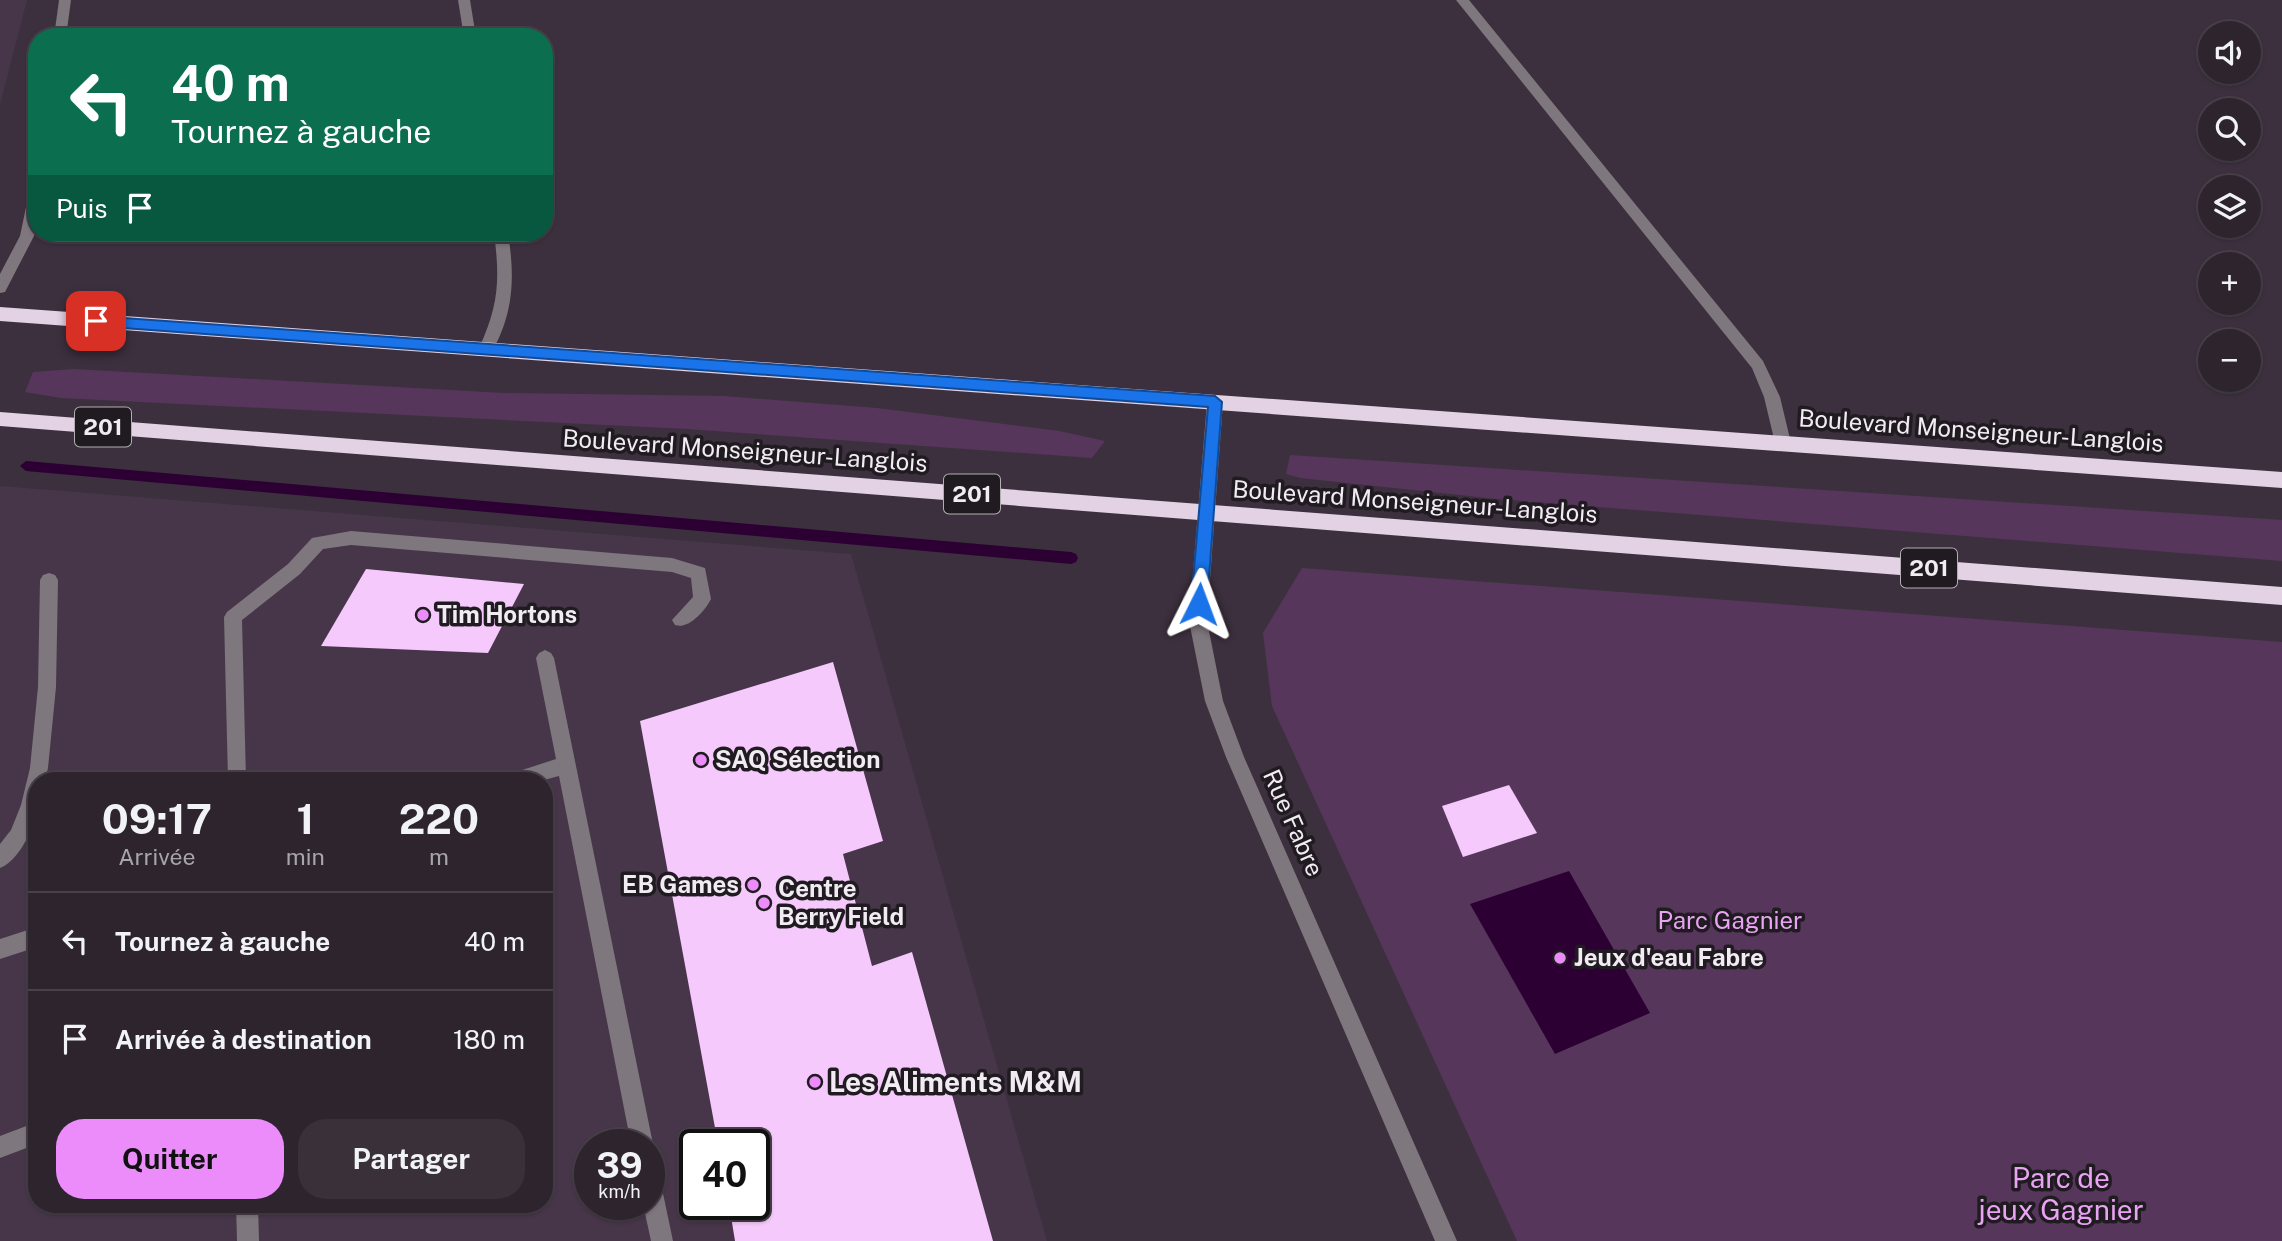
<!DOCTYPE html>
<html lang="fr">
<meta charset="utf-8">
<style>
:root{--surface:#2d242e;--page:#39303a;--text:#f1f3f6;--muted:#a7a4aa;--line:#48414a;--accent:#ec8cfa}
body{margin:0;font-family:"Public Sans",sans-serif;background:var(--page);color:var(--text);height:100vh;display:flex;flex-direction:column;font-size:26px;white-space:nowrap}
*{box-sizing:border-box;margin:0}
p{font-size:23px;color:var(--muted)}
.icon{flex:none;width:38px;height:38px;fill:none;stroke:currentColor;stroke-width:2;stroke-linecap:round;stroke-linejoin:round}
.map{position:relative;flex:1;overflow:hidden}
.sheet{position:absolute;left:28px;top:772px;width:525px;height:441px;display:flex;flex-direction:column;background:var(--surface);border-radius:28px;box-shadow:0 2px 5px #0004,0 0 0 2px var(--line)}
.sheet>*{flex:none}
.guide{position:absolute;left:28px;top:28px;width:525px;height:214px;border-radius:28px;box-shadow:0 2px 5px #0004,0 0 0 2px var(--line);background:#0b6e4f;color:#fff;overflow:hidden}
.tools{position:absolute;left:2198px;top:21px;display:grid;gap:14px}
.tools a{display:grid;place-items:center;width:63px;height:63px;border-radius:50%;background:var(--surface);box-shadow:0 2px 5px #0004,0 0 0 2px var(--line);font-size:35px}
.speed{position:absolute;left:574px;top:1129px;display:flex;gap:14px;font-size:35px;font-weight:700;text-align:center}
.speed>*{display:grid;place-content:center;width:91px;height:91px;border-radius:50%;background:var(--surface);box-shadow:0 2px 5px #0004,0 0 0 2px var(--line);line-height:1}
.speed small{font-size:18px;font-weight:400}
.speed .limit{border:4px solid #111;border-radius:10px;background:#fff;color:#111}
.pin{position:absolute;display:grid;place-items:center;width:60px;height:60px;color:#fff;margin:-30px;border-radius:14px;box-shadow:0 4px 10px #0006}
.me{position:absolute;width:77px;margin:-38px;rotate:3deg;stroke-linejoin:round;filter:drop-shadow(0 0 5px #0008)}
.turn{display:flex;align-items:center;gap:24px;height:147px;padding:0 28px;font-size:32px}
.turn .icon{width:91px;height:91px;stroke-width:2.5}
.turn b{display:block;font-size:49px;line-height:60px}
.then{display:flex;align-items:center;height:66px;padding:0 28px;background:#0003;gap:14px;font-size:26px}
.eta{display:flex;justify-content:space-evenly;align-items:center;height:119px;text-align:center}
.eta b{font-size:42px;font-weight:700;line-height:49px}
.button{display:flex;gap:14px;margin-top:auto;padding:14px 28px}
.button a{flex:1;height:80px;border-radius:28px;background:var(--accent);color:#111;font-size:28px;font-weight:700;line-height:80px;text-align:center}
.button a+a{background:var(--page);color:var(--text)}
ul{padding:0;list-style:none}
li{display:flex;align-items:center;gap:21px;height:98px;padding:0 28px;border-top:2px solid var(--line)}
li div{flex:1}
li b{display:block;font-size:26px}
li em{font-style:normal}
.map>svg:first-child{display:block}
.built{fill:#473649;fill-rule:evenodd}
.green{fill:#56375b}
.water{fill:#2c0033}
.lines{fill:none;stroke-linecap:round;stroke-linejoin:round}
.stream{fill:#2c0033;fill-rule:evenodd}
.building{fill:#f5c9fb}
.minor{fill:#7e777e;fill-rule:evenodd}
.highway{fill:#e2d2e4;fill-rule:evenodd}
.route{fill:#1a73e8;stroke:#114b97;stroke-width:2}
.poi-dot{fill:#ec8cfa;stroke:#201b21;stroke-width:2.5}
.labels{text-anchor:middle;stroke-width:7;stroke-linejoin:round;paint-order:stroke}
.shield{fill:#201b21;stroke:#b3adb4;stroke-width:2}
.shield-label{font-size:23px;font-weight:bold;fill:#f2ebf3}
.street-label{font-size:24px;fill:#f2ebf3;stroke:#201b21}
.poi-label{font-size:24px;font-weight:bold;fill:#f2ebf3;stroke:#201b21;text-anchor:start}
.park-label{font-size:24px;fill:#e9a3f3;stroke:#201b21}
.near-poi-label{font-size:28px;font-weight:bold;fill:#f2ebf3;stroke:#201b21;text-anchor:start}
.near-park-label{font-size:28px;fill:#e9a3f3;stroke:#201b21}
</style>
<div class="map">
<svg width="2282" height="1241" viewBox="0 0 2282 1241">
<rect width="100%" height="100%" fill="#3c303e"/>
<g class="built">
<path d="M0,0H27L0,104Z"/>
<path d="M0,486L851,554L1047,1241H0ZM37,780H544V1204H37ZM590,1144H649V1204H590ZM695,1144H754V1204H695Z"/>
</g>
<g class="green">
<path d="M73,369L503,393L724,396L877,408L1059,431L1105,441L1092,458L686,429L61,398L25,392L33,372Z"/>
<path d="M1290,455L2282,520V561L1497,499L1300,478L1286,474Z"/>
<path d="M1302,568L2282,642V1241H1517L1272,706L1263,633Z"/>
</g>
<path class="water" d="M1569,871L1650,1013L1555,1054L1470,904Z"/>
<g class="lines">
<path class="stream" d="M26,461L1071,552L1076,554L1078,558L1076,562L1071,564L26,471L20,466Z"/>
</g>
<g class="building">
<path d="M366,569L524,584L488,653L321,646Z"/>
<path d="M833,662L883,841L843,854L872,966L912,952L993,1241H735L729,1204H754V1144H718L640,721Z"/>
<path d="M1509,785L1537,833L1463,857L1442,806Z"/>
</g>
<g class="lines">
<g class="minor">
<path d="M59,0H71L66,37H54Z"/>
<path d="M458,0H470L476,37H464Z"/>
<path d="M1456,0H1469L1763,361L1780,397L1791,443L1789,447H1777L1775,443L1764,397L1752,368Z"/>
<path d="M37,183L34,236L5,292L0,293V274L20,236L30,188Z"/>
<path d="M494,233H508C515,277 514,312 492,352L487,354L479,348C499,305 500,279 494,233Z"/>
<path d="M1215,396L1223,402L1207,621L1223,701L1244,757L1457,1241H1435L1226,757L1205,701L1189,621L1207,402Z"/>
<path d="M351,531L672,558L705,568L711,599C705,611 688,630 675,625L672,620L693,597L691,578L672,572L351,545L323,549L300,574L242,620L246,780H228L224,617L227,612L288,564L312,538Z"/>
<path d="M49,573L55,575L58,580L56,687L48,768L45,780H37C37,791 39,804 36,814C32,832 18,861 0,868V844L11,830L21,805L30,768L38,687L40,580L43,575Z"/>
<path d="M545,650L551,653L554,658L653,1144L649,1152V1144H631L559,776L544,780H508L510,774L556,759L536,658L539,653Z"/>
<path d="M37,927V947L0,959V939Z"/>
<path d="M37,1122V1144L0,1158V1136Z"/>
<path d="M649,1168L657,1171L660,1179L673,1241H651L643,1204H649Z"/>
<path d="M236,1204H258L259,1241H237Z"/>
</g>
<g class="highway">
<path d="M0,307L2282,472V488L0,321Z"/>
<path d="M0,412L2282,587V605L0,426Z"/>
</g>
</g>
<path class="route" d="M96,316L1215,396L1222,402L1207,604L1199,610L1191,604L1208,407L96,326L89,321Z"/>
<g class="poi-dot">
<circle cx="423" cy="615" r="7"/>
<circle cx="701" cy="760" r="7"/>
<circle cx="753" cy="885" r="7"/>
<circle cx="764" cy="903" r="7"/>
<circle cx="1560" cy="958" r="7"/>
<circle cx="815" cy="1082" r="7"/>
</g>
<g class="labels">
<g class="shield">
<rect x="75" y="407.5" width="56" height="39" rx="5"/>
<rect x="944" y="474.5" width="56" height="39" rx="5"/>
<rect x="1901" y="548.5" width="56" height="39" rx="5"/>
</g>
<g class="shield-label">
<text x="103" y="435">201</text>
<text x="972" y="502">201</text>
<text x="1929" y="576">201</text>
</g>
<g class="street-label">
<text transform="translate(1981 431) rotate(4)" y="8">Boulevard Monseigneur-Langlois</text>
<text transform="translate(745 451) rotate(4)" y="8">Boulevard Monseigneur-Langlois</text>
<text transform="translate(1415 502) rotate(4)" y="8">Boulevard Monseigneur-Langlois</text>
<text transform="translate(1293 823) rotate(66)" y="8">Rue Fabre</text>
</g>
<g class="poi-label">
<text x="437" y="623">Tim Hortons</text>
<text x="715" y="768">SAQ Sélection</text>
<text x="739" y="893" text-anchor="end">EB Games</text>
<text x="778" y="897">Centre<tspan x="778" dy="28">Berry Field</tspan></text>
<text x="1574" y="966">Jeux d'eau Fabre</text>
</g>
<g class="park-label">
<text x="1730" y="929">Parc Gagnier</text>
</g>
<g class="near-poi-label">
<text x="829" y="1092">Les Aliments M&amp;M</text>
</g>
<g class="near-park-label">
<text x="2061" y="1188">Parc de<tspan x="2061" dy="32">jeux Gagnier</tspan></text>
</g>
</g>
</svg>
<div class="tools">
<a><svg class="icon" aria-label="sound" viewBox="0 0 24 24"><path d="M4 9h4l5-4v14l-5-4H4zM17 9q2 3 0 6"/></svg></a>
<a><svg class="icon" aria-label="search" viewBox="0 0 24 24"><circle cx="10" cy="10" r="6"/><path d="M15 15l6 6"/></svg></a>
<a><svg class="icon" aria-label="layers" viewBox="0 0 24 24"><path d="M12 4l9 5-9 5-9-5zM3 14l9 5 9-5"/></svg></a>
<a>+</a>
<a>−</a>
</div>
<div class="speed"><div>39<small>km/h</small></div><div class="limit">40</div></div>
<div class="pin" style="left:96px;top:321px;background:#d93025"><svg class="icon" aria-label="arrive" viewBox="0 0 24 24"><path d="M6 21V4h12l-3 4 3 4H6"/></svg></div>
<svg class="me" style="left:1199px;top:604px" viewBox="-20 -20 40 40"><path d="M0-17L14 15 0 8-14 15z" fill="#1a73e8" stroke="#fff" stroke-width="4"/></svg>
<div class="guide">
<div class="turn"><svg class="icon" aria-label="left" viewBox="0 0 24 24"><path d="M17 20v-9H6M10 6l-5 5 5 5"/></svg><div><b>40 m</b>Tournez à gauche</div></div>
<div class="then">Puis<svg class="icon" aria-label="arrive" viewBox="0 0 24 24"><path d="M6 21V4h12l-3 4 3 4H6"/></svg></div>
</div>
<section class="sheet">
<div class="eta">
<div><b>09:17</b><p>Arrivée</p></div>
<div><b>1</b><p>min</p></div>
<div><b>220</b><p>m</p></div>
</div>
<ul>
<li><svg class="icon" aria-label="left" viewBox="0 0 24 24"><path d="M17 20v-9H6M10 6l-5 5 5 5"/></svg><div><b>Tournez à gauche</b></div><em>40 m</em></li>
<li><svg class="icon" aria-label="arrive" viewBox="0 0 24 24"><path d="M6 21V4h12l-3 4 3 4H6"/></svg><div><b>Arrivée à destination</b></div><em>180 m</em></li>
</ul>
<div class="button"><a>Quitter</a><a>Partager</a></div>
</section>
</div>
